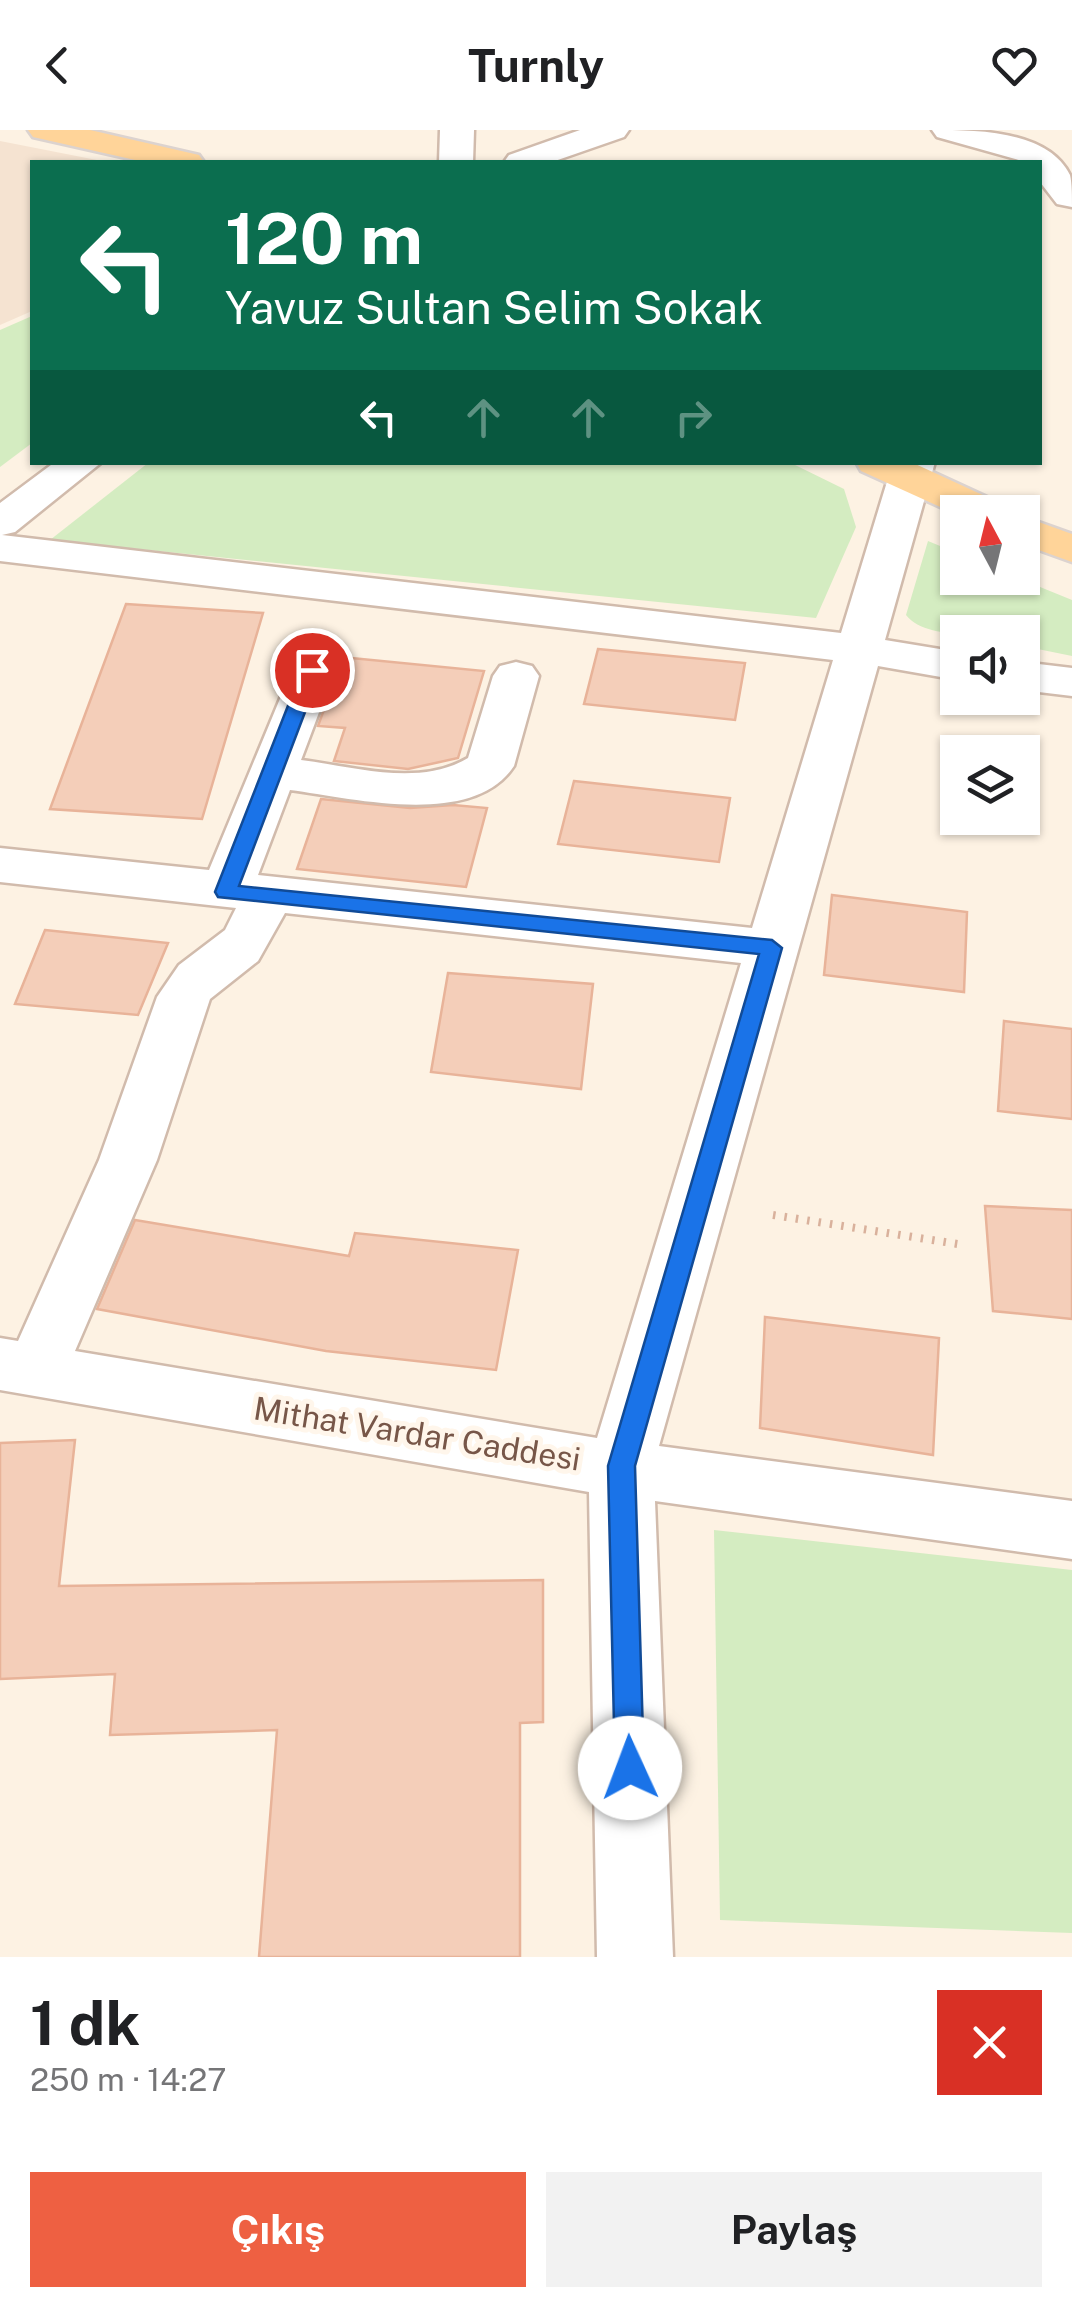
<!DOCTYPE html>
<html lang="tr">
<meta charset="utf-8">
<style>
:root{--surface:#fff;--page:#f2f2f2;--text:#202124;--muted:#757577;--accent:#ee6042}
body{margin:0;font-family:"Public Sans",sans-serif;background:var(--page);color:var(--text);height:100vh;display:flex;flex-direction:column;font-size:38px;white-space:nowrap}
*{box-sizing:border-box;margin:0}
p{font-size:32px;color:var(--muted)}
.icon{flex:none;width:55px;height:55px;fill:none;stroke:currentColor;stroke-width:2;stroke-linecap:round;stroke-linejoin:round}
.map{position:relative;height:1827px;overflow:hidden}
.drawer{display:flex;flex-direction:column;background:var(--surface);flex:1}
.drawer>*{flex:none}
.hud{position:absolute;left:30px;top:30px;width:1012px;height:305px;border-radius:0px;box-shadow:0 2px 8px #0004;background:#0b6e4f;color:#fff;overflow:hidden}
.needle{width:65px;rotate:353deg}
.tools{position:absolute;left:940px;top:365px;display:grid;gap:20px}
.tools a{display:grid;place-items:center;width:100px;height:100px;border-radius:0px;background:var(--surface);box-shadow:0 2px 8px #0004;font-size:50px}
.pin{position:absolute;display:grid;place-items:center;width:85px;height:85px;color:#fff;margin:-42px;border:5px solid #fff;border-radius:50%;box-shadow:0 2px 10px #0007}
.me{position:absolute;width:110px;margin:-55px;rotate:358deg;stroke-linejoin:round;filter:drop-shadow(0 0 8px #0008)}
.turn{display:flex;align-items:center;gap:35px;height:210px;padding:0 30px;font-size:45px}
.turn .icon{width:130px;height:130px;stroke-width:2.5}
.turn b{display:block;font-size:70px;line-height:85px}
.lanes{display:flex;align-items:center;height:95px;padding:0 30px;background:#0003;justify-content:center;gap:50px;direction:ltr}
.lanes .off{opacity:.35}
.round{display:grid;place-items:center;flex:none;width:105px;height:105px;border-radius:0px;background:var(--page)}
.summary{display:flex;align-items:center;justify-content:space-between;height:170px;padding:0 30px}
h1{font-size:60px;font-weight:700;line-height:75px}
.button{display:flex;gap:20px;margin-top:auto;padding:20px 30px}
.button a{flex:1;height:115px;border-radius:0px;background:var(--accent);color:#fff;font-size:40px;font-weight:700;line-height:115px;text-align:center}
.button a+a{background:var(--page);color:var(--text)}
header{display:flex;justify-content:space-between;align-items:center;height:130px;padding:0 30px;background:var(--surface);font-size:45px;font-weight:700}
.map>svg:first-child{display:block}
.residential{fill:#f5e3d1}
.green{fill:#d4ecc1}
.building{fill:#f4ceb9;stroke:#e8b399;stroke-width:2.5}
.lines{fill:none;stroke-linecap:round;stroke-linejoin:round}
.minor-casing{stroke:#d1bbac;stroke-width:5}
.major-casing{stroke:#dcd3cf;stroke-width:5}
.path{stroke:#d9b19c;stroke-width:8;stroke-dasharray:2.5 9;stroke-linecap:butt}
.minor{fill:#fff;fill-rule:evenodd}
.major{fill:#ffd499;fill-rule:evenodd}
.route{fill:#1a73e8;stroke:#114b97;stroke-width:2.5}
.labels{text-anchor:middle;stroke-width:10;stroke-linejoin:round;paint-order:stroke}
.street-label{font-size:32px;fill:#775648;stroke:#fff6eb}
</style>
<header><svg class="icon" aria-label="back" viewBox="0 0 24 24"><path d="M15 5l-7 7 7 7"/></svg>Turnly<svg class="icon" aria-label="heart" viewBox="0 0 24 24"><path d="M12 20l-8-8c-3-5 5-10 8-4 3-6 11-1 8 4z"/></svg></header>
<div class="map">
<svg width="1072" height="1827" viewBox="0 0 1072 1827">
<rect width="100%" height="100%" fill="#fdf2e3"/>
<path class="residential" d="M0,11L107,32H32V181L0,195Z"/>
<g class="green">
<path d="M32,186V313L0,337V200Z"/>
<path d="M148,333H791L844,359L856,397L816,488L50,410Z"/>
<path d="M928,411L957,423L958,448H1018L1072,470V526L1023,516L1022,502C990,502 927,512 906,485Z"/>
<path d="M714,1400L1072,1440V1803L720,1790Z"/>
</g>
<g class="building">
<path d="M126,474L263,483L202,689L50,679Z"/>
<path d="M598,519L745,533L735,590L584,574Z"/>
<path d="M331,526L484,541L458,628L408,639L334,631L345,598L318,596L338,541Z"/>
<path d="M574,651L730,668L719,732L558,714Z"/>
<path d="M321,669L410,678L453,675L487,678L466,757L297,739Z"/>
<path d="M832,765L967,782L964,862L824,845Z"/>
<path d="M45,800L168,813L138,885L15,874Z"/>
<path d="M448,843L593,854L581,959L431,942Z"/>
<path d="M1004,891L1072,899V989L998,981Z"/>
<path d="M985,1076L1072,1080V1189L993,1181Z"/>
<path d="M135,1090L349,1126L355,1103L518,1120L496,1240L326,1221L97,1179Z"/>
<path d="M765,1187L939,1208L933,1325L760,1298Z"/>
<path d="M75,1310L59,1456L543,1450V1592L520,1593V1827H259L277,1600L110,1605L115,1544L0,1549V1313Z"/>
</g>
<g class="lines">
<g class="minor-casing">
<g id="minor">
<path d="M440,0H474L473,32H439Z"/>
<path d="M580,0H629L624,7L552,32H504L509,25Z"/>
<path d="M932,0C977,0 1048,0 1070,45C1072,53 1072,67 1072,77L1057,74L1040,52V32H1026L937,7Z"/>
<path d="M55,332H102L15,402L2,405L841,503L893,332H935L885,510L958,522V550L878,536L659,1316L1072,1371V1429L655,1371L673,1827H597L589,1362L0,1260V1208L18,1211L99,1030L157,867L179,835L225,800L236,778L0,752V718L209,740L296,530L312,526L328,530L335,540L301,630C356,637 419,657 468,628L493,546L500,536L516,532L532,536L539,546L514,636C473,699 352,668 290,660L258,745L752,798L833,530L0,431V373ZM285,783L741,833L597,1308L75,1221L157,1030L210,869L258,831Z"/>
<path d="M1022,532L1072,538V566L1022,560Z"/>
</g>
</g>
<g class="major-casing">
<g id="major">
<path d="M28,0H90L199,25L204,32H144L33,7Z"/>
<path d="M856,332H911L1000,373L1006,382L958,385L861,341Z"/>
<path d="M1022,386L1072,404V432L1022,414Z"/>
</g>
</g>
<path class="path" d="M773,1085L964,1115"/>
<use href="#minor" class="minor"/>
<use href="#major" class="major"/>
</g>
<path class="route" d="M312,535L321,540L239,756L772,810L782,818L635,1336L644,1638L640,1648L630,1652L619,1648L615,1638L608,1336L759,824L218,767L215,762L302,540Z"/>
<g class="labels">
<g class="street-label">
<text transform="translate(417 1304) rotate(9)" y="11">Mithat Vardar Caddesi</text>
</g>
</g>
</svg>
<div class="tools">
<a><svg class="needle" viewBox="-14 -14 28 28"><path d="M0-13l5 13h-10z" fill="#e53935"/><path d="M0 13l5-13h-10z" fill="#757577"/></svg></a>
<a><svg class="icon" aria-label="sound" viewBox="0 0 24 24"><path d="M4 9h4l5-4v14l-5-4H4zM17 9q2 3 0 6"/></svg></a>
<a><svg class="icon" aria-label="layers" viewBox="0 0 24 24"><path d="M12 4l9 5-9 5-9-5zM3 14l9 5 9-5"/></svg></a>
</div>
<div class="pin" style="left:312px;top:540px;background:#d93025"><svg class="icon" aria-label="arrive" viewBox="0 0 24 24"><path d="M6 21V4h12l-3 4 3 4H6"/></svg></div>
<svg class="me" style="left:630px;top:1638px" viewBox="-20 -20 40 40"><circle r="19" fill="#fff"/><path d="M0-13L10 11 0 6-10 11z" fill="#1a73e8"/></svg>
<div class="hud">
<div class="turn"><svg class="icon" aria-label="left" viewBox="0 0 24 24"><path d="M17 20v-9H6M10 6l-5 5 5 5"/></svg><div><b>120 m</b>Yavuz Sultan Selim Sokak</div></div>
<div class="lanes"><svg class="icon" aria-label="left" viewBox="0 0 24 24"><path d="M17 20v-9H6M10 6l-5 5 5 5"/></svg><svg class="icon off" aria-label="ahead" viewBox="0 0 24 24"><path d="M12 20V5M6 11l6-6 6 6"/></svg><svg class="icon off" aria-label="ahead" viewBox="0 0 24 24"><path d="M12 20V5M6 11l6-6 6 6"/></svg><svg class="icon off" aria-label="right" viewBox="0 0 24 24"><path d="M7 20v-9h11M14 6l5 5-5 5"/></svg></div>
</div>
</div>
<section class="drawer">
<div class="summary"><div><h1>1 dk</h1><p>250 m · 14:27</p></div><a class="round" style="background:#d93025;color:#fff"><svg class="icon" aria-label="close" viewBox="0 0 24 24"><path d="M6 6l12 12M18 6L6 18"/></svg></a></div>
<div class="button"><a>Çıkış</a><a>Paylaş</a></div>
</section>
